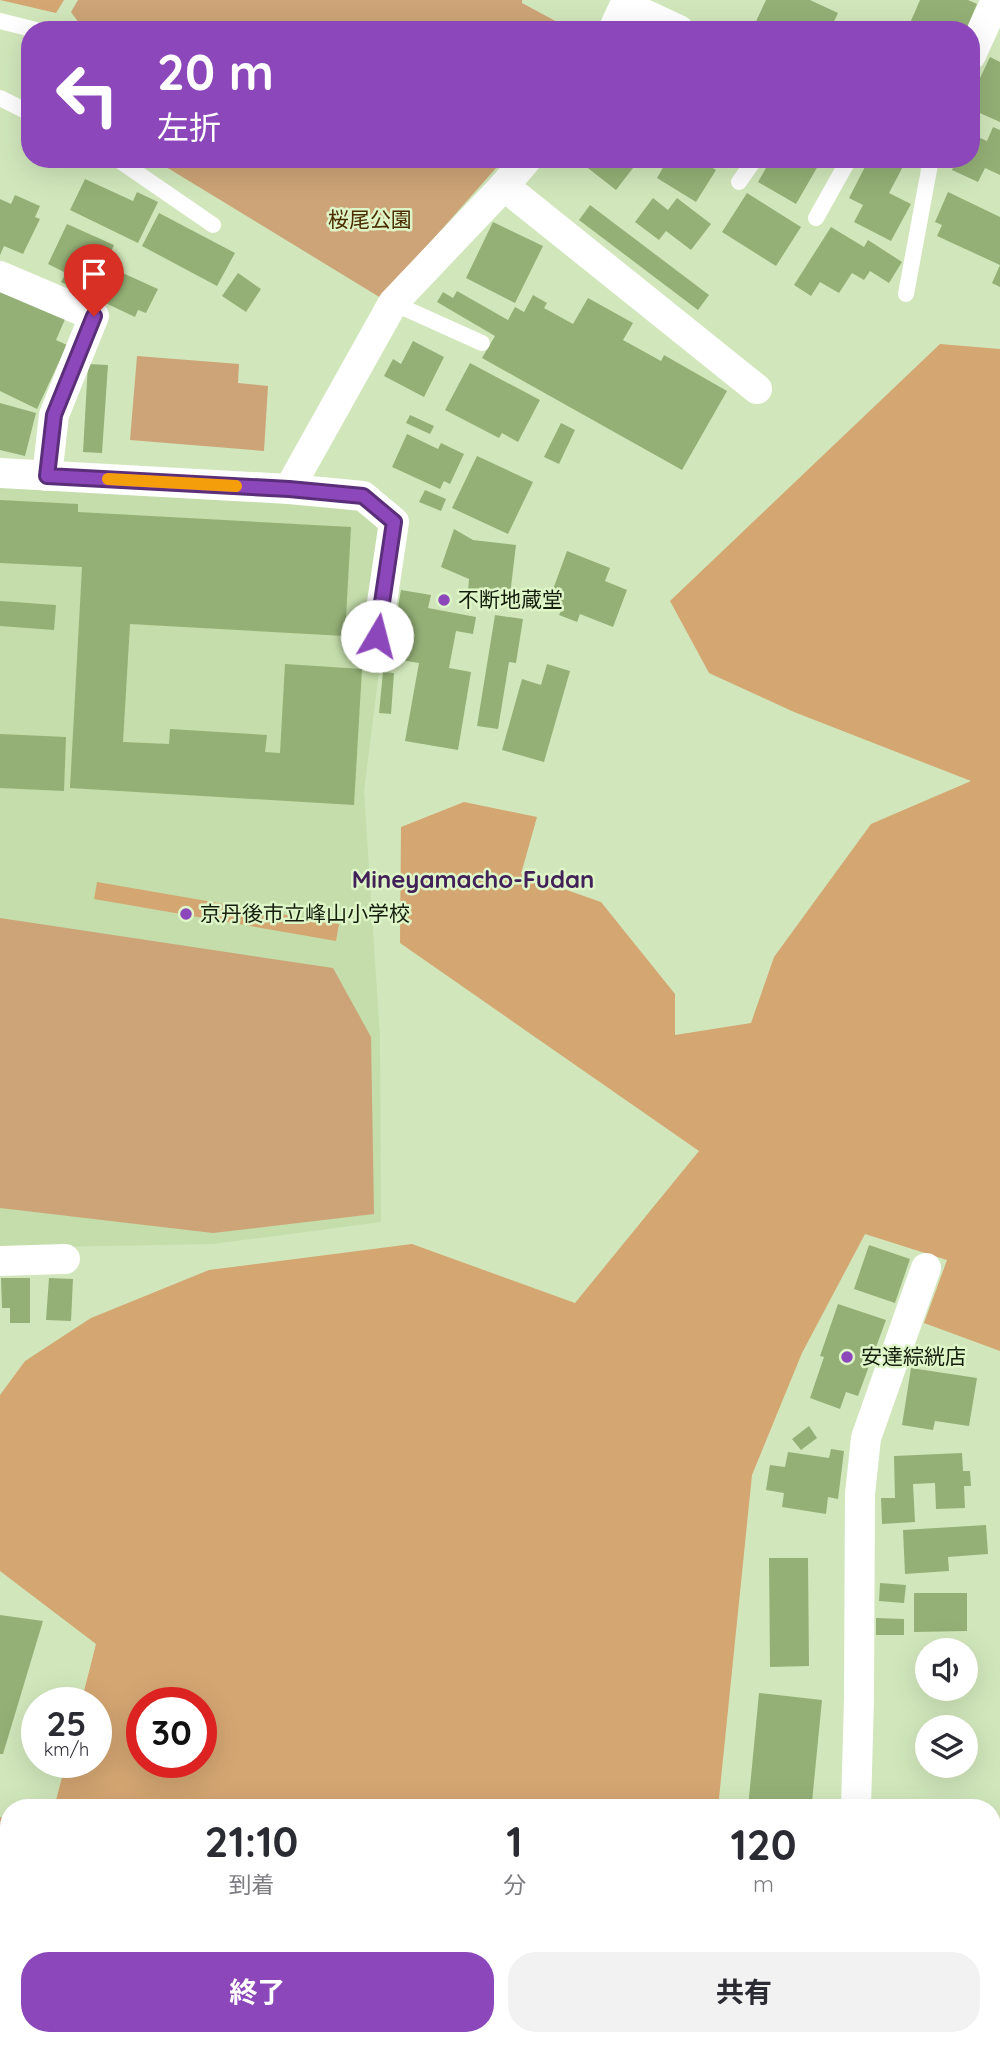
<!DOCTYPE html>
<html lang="ja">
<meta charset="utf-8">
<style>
:root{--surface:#fff;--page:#f2f2f3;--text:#2b2b33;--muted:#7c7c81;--accent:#8c47ba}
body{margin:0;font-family:Quicksand,"Noto Sans JP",sans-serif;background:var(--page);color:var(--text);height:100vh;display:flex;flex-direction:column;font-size:26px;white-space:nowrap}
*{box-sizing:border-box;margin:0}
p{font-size:23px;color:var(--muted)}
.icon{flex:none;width:38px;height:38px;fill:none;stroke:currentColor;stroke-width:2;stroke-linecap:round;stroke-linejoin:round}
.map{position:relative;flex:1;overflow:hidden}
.drawer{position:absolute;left:0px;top:1799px;width:1001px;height:247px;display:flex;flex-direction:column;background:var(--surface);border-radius:28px 28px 0 0;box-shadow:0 7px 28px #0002}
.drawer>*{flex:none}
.hud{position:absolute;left:21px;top:21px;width:959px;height:147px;border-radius:28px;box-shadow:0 7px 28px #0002;background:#8c47ba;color:#fff;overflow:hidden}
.buttons{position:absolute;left:915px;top:1638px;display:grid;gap:14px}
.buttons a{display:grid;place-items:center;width:63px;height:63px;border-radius:50%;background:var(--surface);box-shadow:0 7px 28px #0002;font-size:35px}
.speed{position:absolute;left:21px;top:1687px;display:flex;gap:14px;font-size:35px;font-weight:700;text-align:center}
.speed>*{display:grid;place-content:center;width:91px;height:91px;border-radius:50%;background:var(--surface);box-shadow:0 7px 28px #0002;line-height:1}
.speed small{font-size:18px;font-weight:400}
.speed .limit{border:10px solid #d22;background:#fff;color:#111}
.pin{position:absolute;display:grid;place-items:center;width:60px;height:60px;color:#fff;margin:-72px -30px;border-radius:50% 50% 50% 0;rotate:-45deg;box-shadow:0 0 7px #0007}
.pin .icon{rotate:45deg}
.me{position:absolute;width:77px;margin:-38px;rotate:8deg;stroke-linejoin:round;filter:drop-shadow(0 0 5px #0008)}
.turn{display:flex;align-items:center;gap:24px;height:147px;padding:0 21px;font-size:32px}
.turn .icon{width:91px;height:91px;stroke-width:2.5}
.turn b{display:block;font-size:49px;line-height:60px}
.eta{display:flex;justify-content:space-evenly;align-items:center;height:119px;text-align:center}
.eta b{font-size:42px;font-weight:700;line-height:49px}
.primary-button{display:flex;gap:14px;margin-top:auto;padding:14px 21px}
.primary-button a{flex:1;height:80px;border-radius:28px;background:var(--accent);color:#fff;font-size:28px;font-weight:700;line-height:80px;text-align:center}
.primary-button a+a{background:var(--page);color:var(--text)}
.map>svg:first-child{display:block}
.built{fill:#c4ddaa}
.green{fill:#cda477}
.forest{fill:#d4a672;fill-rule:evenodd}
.building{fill:#94b076}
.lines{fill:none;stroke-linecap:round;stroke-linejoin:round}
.service{stroke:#fff;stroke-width:16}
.minor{stroke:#fff;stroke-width:30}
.route-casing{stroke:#5b2e79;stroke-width:18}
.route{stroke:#8c47ba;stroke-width:12}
.slow{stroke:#f59e0b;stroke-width:12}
.poi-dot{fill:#8c47ba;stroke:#def5c8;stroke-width:2.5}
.labels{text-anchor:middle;stroke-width:5;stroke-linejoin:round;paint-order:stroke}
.park-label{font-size:21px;fill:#4a2c01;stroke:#def5c8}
.poi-label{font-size:21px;fill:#151d0d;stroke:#def5c8;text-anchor:start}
.quarter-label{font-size:24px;font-weight:bold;fill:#422058;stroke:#def5c8}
</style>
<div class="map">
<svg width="1000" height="2045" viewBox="0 0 1000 2045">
<rect width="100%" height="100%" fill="#d1e7bb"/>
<path class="built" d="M0,485L356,507L380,525L383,640L364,791L380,1037L381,1222L213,1244L0,1248Z"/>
<g class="green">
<path d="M78,0H522V3L572,30H84L71,12Z"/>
<path d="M153,159H504L381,298Z"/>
<path d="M137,356L239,364L238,383L268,386L264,451L130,440Z"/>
<path d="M0,918L333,968L371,1037L374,1214L213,1233L0,1208Z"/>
</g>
<g class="forest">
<path d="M0,0H64L56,13Z"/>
<path d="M940,344L1000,349V1351L924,1323L947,1260L865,1234L802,1353L752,1475L718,1808H54L66,1762H96V1703H81L96,1644L0,1571V1395L25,1361L91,1318L209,1270L412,1244L575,1303L699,1151L400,943L401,827L464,802L537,817L521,874L601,902L675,994V1035L751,1023L774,957L871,824L971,781L794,712L709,673L670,601ZM142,1703H201V1762H142Z"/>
<path d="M97,882L339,924L336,941L94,899Z"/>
<path d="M0,1817L9,1819V2037H403L399,2045H0Z"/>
</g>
<g class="building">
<path d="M766,0H810L838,13L830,30H752Z"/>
<path d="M920,0H968L977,4L966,30H907Z"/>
<path d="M990,57L1000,62V122L971,109V97Z"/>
<path d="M993,127L1000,130V175L985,168L978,182L952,170L957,159H971V134L987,141Z"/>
<path d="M588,159H640L616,190L584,165Z"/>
<path d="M668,159H698L716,170L696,202L657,178Z"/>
<path d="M771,159H822L796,204L758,182Z"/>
<path d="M869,159H907L889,193L911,204L891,241L854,222L863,205L849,198Z"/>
<path d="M85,179L133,201L137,192L158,202L138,243L70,210Z"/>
<path d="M948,192L1000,217V287L992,283L1000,265L937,236L942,225L935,222Z"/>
<path d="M747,193L801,227L776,266L722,232Z"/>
<path d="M15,195L40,206L35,217L40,219L23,254L4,246L0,255V199L11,204Z"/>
<path d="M653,198L668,210L677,198L711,224L691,250L666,231L659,240L635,222Z"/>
<path d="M590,205L709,295L698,310L579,220Z"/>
<path d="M159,213L235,253L217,286L142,246Z"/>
<path d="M493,222L543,246L515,303L466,278Z"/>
<path d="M67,224L114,245L105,265L158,289L146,313L138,310L135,317L61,282L66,273L48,264Z"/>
<path d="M831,227L864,247L868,240L902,262L889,283L870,271L864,280L852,273L839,293L820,282L811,296L794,285Z"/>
<path d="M238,273L261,289L246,312L222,296Z"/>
<path d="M0,286L66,317L56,340L67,345L37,409L0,391Z"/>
<path d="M457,291L508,320L515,307L524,312L533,295L547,303L544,308L573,324L588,298L633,323L623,340L661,361L664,355L727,391L682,470L482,358L495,336L437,302L443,292L453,298Z"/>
<path d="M413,341L444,357L424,397L384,376L393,359L401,364Z"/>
<path d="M470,363L540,400L518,442L502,433L499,438L445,410Z"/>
<path d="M88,364L108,365L102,453L83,452Z"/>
<path d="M0,403L36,413L25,456L0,450Z"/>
<path d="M410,415L434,426L430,434L406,423Z"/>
<path d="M561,423L575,430L559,464L544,457Z"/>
<path d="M407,434L438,449L441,443L464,454L450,484L444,481L440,489L392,467Z"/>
<path d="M477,456L533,482L508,534L452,508Z"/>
<path d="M425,490L446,499L441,511L419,502Z"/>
<path d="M0,500L78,504V512L351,527L345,636L130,624L123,742L169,744L170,729L267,735L265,752L280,753L285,664L362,669L354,805L70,788L82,567L0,563Z"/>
<path d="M454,529L473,540L516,545L510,595L468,591L469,579L441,567Z"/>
<path d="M567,551L610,568L605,581L627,590L613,627L580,614L577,622L559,615L562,609L548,603Z"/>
<path d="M401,590L431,595L428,608L476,617L473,634L456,631L449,668L471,672L458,750L405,741L419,663L389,658Z"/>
<path d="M440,595L450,596L449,606L438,605Z"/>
<path d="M0,601L56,605L54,630L0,626Z"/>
<path d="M495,615L523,619L516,663L509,662L498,729L477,726Z"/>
<path d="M547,664L570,671L544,762L502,750L522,679L541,685Z"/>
<path d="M383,672L394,673L391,714L379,713Z"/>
<path d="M0,734L66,737L64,791L0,788Z"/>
<path d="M869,1245L910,1259L895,1303L854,1289Z"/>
<path d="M1,1278H30V1323H10V1308H2Z"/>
<path d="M49,1278L73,1279L71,1321L46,1320Z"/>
<path d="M838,1304L886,1320L858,1396L846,1392L840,1409L810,1398L824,1357L820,1356Z"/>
<path d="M911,1368L977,1378L969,1426L935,1421L933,1430L902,1425Z"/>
<path d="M809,1426L817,1438L801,1450L792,1439Z"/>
<path d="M831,1449L844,1451L838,1499L828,1497L826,1514L782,1507L784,1493L766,1490L770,1465L785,1467L788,1452L829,1458Z"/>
<path d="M962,1453L963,1471H970L971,1486H964L965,1508L936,1509L935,1483L913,1484L915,1522L882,1524L881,1498H895L894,1456Z"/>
<path d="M986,1525L988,1554L948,1557L949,1571L905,1574L903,1530Z"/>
<path d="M769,1558H808L809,1666L770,1667Z"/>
<path d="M880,1583L906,1585L904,1603L879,1601Z"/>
<path d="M914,1593H967V1631L914,1632Z"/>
<path d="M0,1615L43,1621L3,1754H0Z"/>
<path d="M876,1618L904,1619V1635H876Z"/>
<path d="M759,1693L822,1700L812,1802L788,1800L787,1808H748Z"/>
<path d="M827,2037H908L934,2044L825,2045Z"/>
</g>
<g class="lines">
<g class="service">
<path d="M0,21L36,30"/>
<path d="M0,98L30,113"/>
<path d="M117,159L213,225"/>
<path d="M739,182L755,159"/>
<path d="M816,218L849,159"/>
<path d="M906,294L931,159"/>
<path d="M393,303L482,343"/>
</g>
<g class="minor">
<path d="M625,5L679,30"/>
<path d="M613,30L627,0"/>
<path d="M971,55L996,0"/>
<path d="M504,186L757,389"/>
<path d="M0,276L94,316L54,415L47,476"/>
<path d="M0,473L289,489L393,303L504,186L527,159"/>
<path d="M289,489L363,496L394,522L377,636"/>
<path d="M0,1261L65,1259"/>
<path d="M856,1808L859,1698L860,1494L866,1438L926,1268"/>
<path d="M797,2045L800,2037"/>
</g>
</g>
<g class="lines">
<g class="route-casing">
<path id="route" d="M94,316L54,415L47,476L289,489L363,496L394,522L377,636"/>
</g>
<use href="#route" class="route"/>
<path class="slow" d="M108,479L236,486"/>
</g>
<g class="poi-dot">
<circle cx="444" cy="600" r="7"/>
<circle cx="186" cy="914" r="7"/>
<circle cx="847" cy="1357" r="7"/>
</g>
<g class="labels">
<g class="park-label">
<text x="370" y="227">桜尾公園</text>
</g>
<g class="poi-label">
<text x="458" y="607">不断地蔵堂</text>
<text x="200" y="921">京丹後市立峰山小学校</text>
<text x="861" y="1364">安達綜絖店</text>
</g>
<g class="quarter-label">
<text x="473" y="888">Mineyamacho-Fudan</text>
</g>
</g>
</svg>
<div class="buttons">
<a><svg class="icon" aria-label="sound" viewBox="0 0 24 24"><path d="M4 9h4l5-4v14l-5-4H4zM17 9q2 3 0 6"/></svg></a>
<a><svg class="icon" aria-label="layers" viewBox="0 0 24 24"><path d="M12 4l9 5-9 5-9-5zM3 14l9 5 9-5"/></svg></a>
</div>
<div class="speed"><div>25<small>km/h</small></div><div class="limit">30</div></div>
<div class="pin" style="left:94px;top:316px;background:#d93025"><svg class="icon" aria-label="arrive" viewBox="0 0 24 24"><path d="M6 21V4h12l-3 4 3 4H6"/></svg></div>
<svg class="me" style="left:377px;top:636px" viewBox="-20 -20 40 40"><circle r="19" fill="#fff"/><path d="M0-13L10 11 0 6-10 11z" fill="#8c47ba"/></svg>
<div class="hud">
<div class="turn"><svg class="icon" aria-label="left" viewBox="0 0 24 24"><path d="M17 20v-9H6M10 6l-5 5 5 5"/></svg><div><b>20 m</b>左折</div></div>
</div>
<section class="drawer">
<div class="eta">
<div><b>21:10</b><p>到着</p></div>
<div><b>1</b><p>分</p></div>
<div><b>120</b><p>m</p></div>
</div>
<div class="primary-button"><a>終了</a><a>共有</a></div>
</section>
</div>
